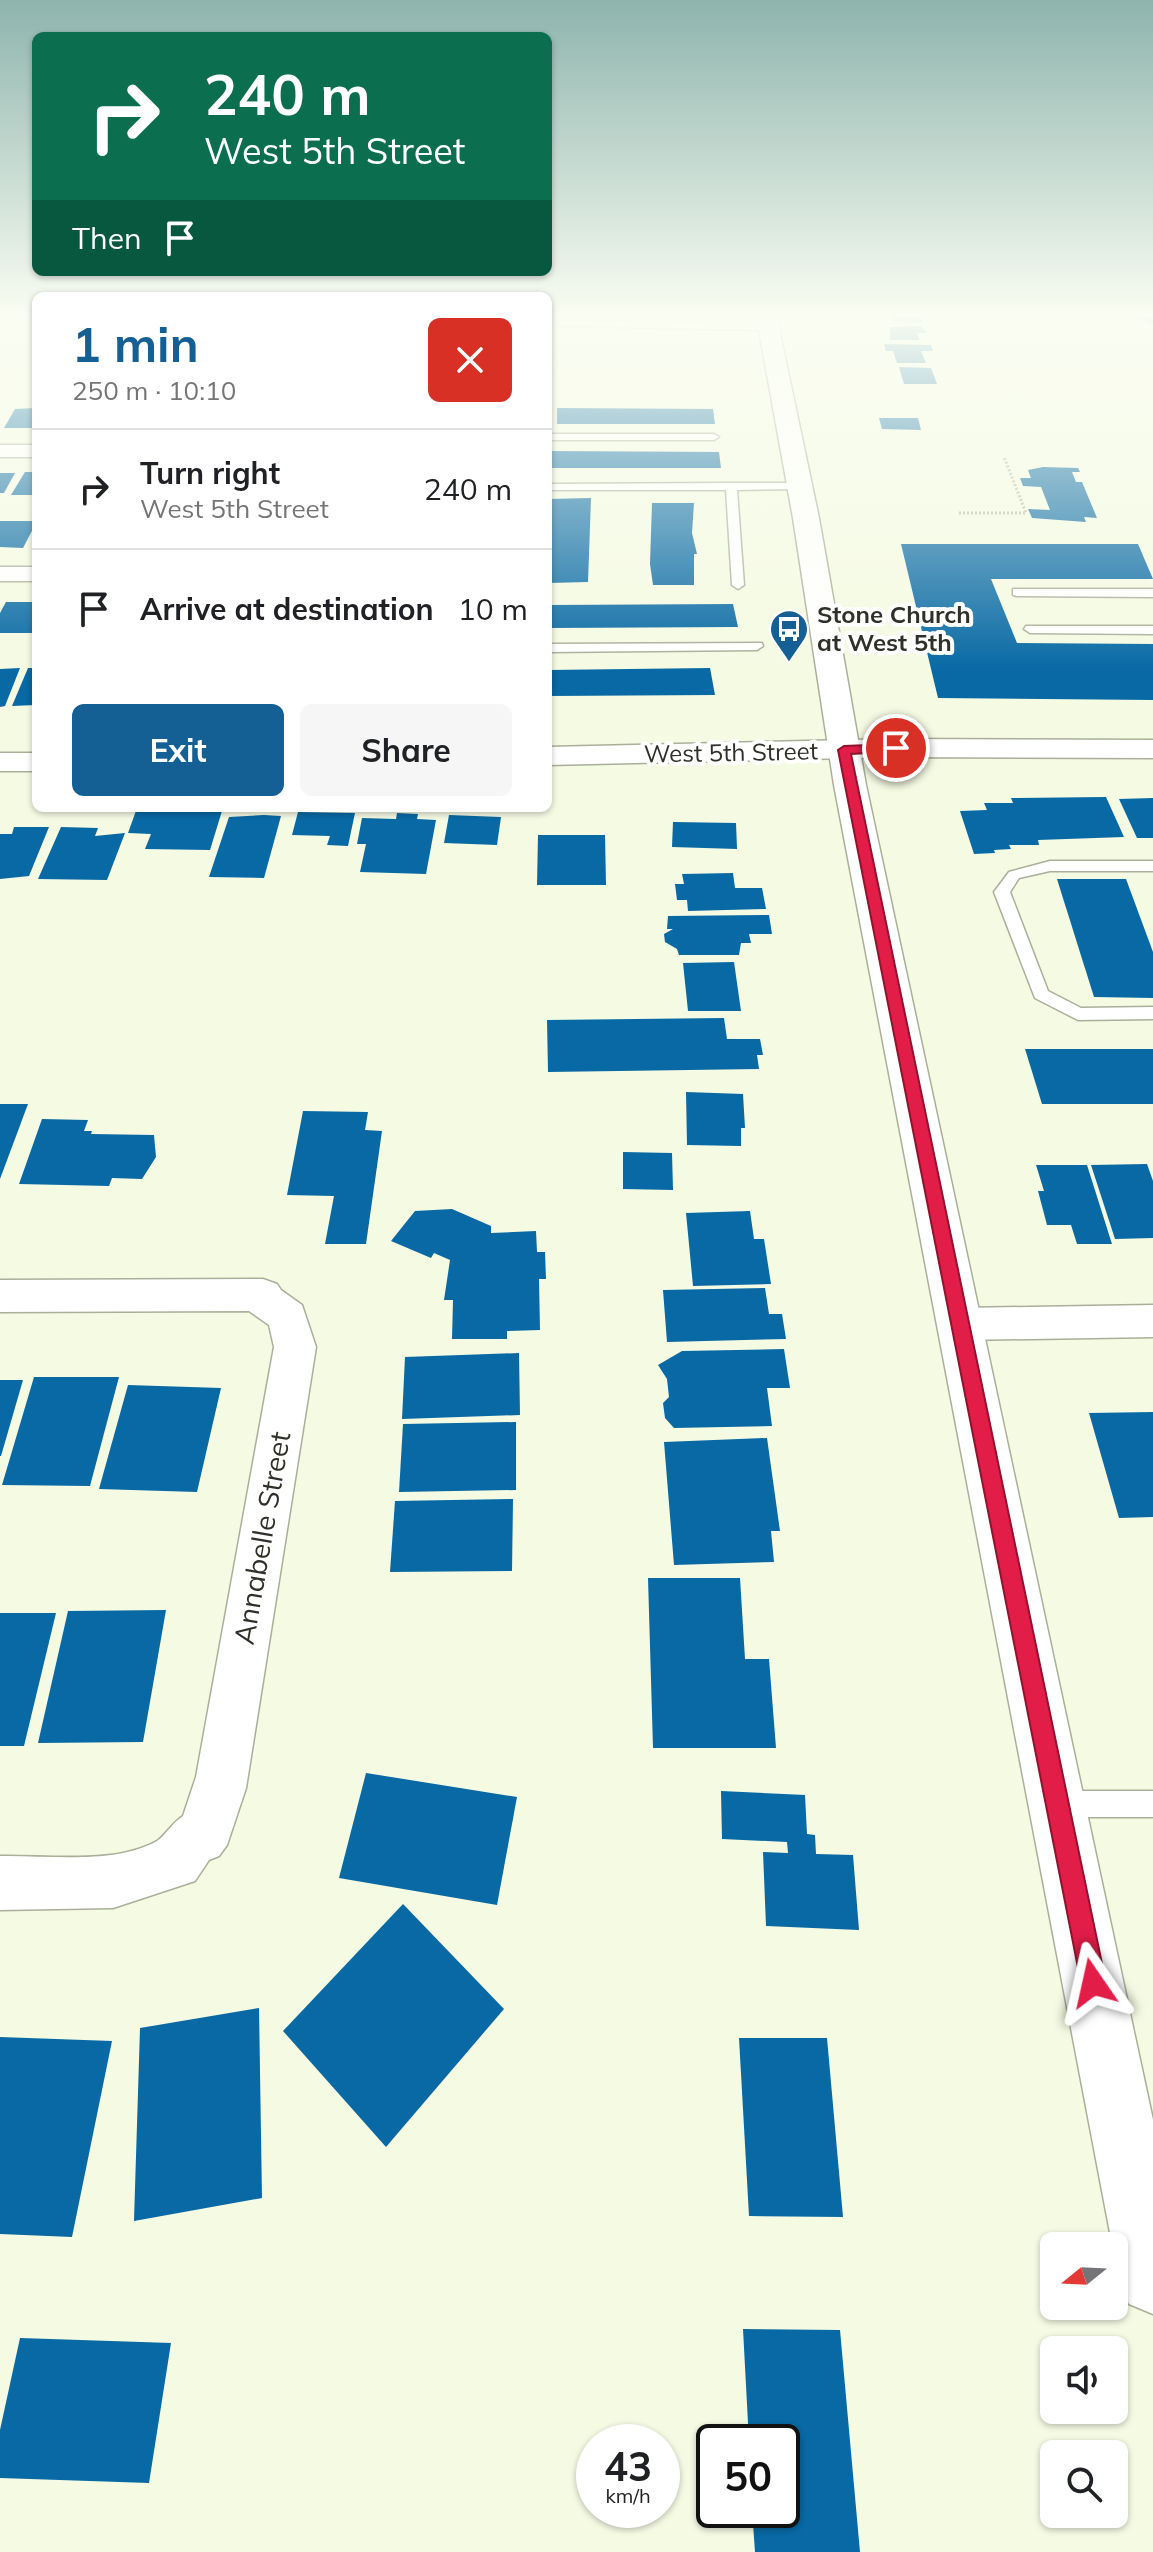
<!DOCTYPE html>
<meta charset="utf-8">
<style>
:root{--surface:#fff;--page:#f6f6f6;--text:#202124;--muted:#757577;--line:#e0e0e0;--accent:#145f93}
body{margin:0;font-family:Mulish,sans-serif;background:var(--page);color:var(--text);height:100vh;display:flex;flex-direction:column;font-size:30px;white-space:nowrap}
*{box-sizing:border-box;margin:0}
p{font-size:26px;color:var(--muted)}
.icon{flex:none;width:44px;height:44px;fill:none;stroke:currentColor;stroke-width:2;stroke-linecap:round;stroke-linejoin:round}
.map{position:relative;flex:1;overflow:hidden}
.sheet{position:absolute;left:32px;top:292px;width:520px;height:520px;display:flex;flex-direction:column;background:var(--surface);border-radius:12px;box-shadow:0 2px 6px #0004}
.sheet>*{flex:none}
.banner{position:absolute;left:32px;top:32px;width:520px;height:244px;border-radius:12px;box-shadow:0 2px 6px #0004;background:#0b6e4f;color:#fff;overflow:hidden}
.needle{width:52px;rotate:252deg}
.fabs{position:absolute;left:1040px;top:2232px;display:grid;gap:16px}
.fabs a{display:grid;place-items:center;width:88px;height:88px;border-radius:12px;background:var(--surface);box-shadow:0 2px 6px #0004;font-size:40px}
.speed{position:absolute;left:576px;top:2424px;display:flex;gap:16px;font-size:40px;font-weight:700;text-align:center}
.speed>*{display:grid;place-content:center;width:104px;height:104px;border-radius:50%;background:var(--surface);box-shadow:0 2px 6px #0004;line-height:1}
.speed small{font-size:20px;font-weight:400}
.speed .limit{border:4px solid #111;border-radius:12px;background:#fff;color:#111}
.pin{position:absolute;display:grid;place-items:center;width:68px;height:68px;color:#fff;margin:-34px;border:4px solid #fff;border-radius:50%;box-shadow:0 2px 8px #0007}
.me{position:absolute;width:88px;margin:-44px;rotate:349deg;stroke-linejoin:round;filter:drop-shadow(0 0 6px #0008)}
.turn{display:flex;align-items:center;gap:28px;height:168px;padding:0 40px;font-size:36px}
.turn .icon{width:104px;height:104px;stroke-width:2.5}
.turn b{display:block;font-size:56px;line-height:68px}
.then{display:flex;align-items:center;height:76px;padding:0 40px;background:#0003;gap:16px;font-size:30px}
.round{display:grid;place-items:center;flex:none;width:84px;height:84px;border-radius:12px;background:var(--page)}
.overview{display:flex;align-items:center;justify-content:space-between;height:136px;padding:0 40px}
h1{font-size:48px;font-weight:700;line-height:60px;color:var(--accent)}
.button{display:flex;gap:16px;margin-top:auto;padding:16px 40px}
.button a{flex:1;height:92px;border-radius:12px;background:var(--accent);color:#fff;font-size:32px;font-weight:700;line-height:92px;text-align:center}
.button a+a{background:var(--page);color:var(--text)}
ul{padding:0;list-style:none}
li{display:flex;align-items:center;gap:24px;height:120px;padding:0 40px;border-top:2px solid var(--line)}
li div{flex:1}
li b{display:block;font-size:30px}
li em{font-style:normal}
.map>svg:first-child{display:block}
.building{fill:#0869a4}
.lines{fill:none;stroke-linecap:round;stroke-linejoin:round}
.service-casing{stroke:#aaaf9a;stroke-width:3}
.minor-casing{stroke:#aaaf9a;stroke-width:3}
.tertiary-casing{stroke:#aaaf9a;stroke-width:3}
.secondary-casing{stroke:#aaaf9a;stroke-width:3}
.path{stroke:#b8bcaa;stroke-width:3;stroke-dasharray:2 2;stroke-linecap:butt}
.service{fill:#fff;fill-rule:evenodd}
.minor{fill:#fff;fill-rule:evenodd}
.tertiary{fill:#fff;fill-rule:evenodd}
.secondary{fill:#fff;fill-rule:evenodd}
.route{fill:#e11d48;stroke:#92132f;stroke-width:2}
.labels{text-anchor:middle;stroke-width:8;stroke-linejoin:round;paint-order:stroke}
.far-poi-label{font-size:24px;font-weight:bold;fill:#2f3129;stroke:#fff;text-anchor:start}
.far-street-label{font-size:24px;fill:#2f3129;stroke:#fff}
.street-label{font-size:28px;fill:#2f3129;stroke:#fff}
</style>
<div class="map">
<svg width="1153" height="2552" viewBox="0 0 1153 2552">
<rect width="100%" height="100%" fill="#f5fae3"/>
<g class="building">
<path d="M890,314H919L923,322H893Z"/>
<path d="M1120,314H1153V324L1120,315Z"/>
<path d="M921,326L927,333H917L919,340H890V327Z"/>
<path d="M884,344L931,345L933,351H921L926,363H897L893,351H886Z"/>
<path d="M899,367L931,368L937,384H904Z"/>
<path d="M36,408V428H4L15,409Z"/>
<path d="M557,408L713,409L715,424H557Z"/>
<path d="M879,418H918L921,430L882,429Z"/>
<path d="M549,451L719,452L721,468H548Z"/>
<path d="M1043,467L1078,468L1080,472H1072L1076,482H1082L1097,518L1084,517L1086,522L1032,518L1028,509L1050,510L1041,487L1023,486L1020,478H1031L1028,470Z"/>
<path d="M25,472H36V495H11Z"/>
<path d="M0,473H15L4,493H0Z"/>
<path d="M591,498L588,582L548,583V499Z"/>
<path d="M652,503H694L692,533L697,554H694V585H653L650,564Z"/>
<path d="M0,521H36V523L23,548L0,547Z"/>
<path d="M901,544H1138L1153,579H991L1017,643L1153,644V700L938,698Z"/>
<path d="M6,602H36V633H0V613Z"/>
<path d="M733,604L738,627L548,628V605Z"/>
<path d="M20,668L5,706L0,707V669Z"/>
<path d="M28,668H36V705L12,706Z"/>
<path d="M710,668L715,695L548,696V670Z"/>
<path d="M1106,797L1124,837L1038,840L1039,845H1009L1011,849L994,850L995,853L974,854L960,811L987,810L984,803H1013L1011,798Z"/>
<path d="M1153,798V838H1137L1119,799Z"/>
<path d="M137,808H169L222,811L210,850L145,849L151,834L128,833Z"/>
<path d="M298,812L355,813L348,846L327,845L330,836L292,835Z"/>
<path d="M397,813L418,814L417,819L436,820L426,874L360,872L366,844H357L362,818L396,819Z"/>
<path d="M264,815L281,816L264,878L209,877L229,817Z"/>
<path d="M449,815L501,817L497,845L444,843Z"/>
<path d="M673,822L736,823L737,849L672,847Z"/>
<path d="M14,827H49L29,876L0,879V834H12Z"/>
<path d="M61,827L98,828L95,836L125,833L107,880L38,879Z"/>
<path d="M538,835H605L606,885H537Z"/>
<path d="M733,873L735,888H762L766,909L688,911L687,900H677L675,884H684L682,874Z"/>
<path d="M1057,879H1126L1153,952V998L1094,997Z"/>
<path d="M769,915L772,934H749L751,943H741L739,955H679L677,949L665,942L664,934L673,929H667L668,916Z"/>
<path d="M734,962L741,1011H688L683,963Z"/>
<path d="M724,1018L727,1039H760L763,1055H757L759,1069L548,1072L547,1020Z"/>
<path d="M1025,1049H1153V1104H1042Z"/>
<path d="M686,1092L743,1094L745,1128H741V1146L687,1145Z"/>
<path d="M0,1104H28L0,1179Z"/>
<path d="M303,1111L368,1112L365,1130L382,1131L366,1244H325L334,1196L287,1195Z"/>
<path d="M42,1119L88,1120L84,1131H92L91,1134L154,1135L156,1157L142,1179L112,1178L109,1186L19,1184Z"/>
<path d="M623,1152L672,1153L673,1190L623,1189Z"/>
<path d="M1147,1164L1153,1181V1238L1115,1239L1091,1165Z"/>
<path d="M1036,1165H1087L1112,1244H1077L1071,1225H1047L1038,1191H1044Z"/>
<path d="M452,1209L491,1226V1233L536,1231L537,1252H545L546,1279H539L540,1330L507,1331V1339H452L453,1300H444L450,1260L434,1253L431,1258L391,1241L415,1211Z"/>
<path d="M750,1211L754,1239H764L771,1284L693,1286L686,1213Z"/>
<path d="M765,1288L769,1314H782L786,1339L667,1342L663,1290Z"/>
<path d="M784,1349L790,1388H767L772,1426L674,1428L665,1418L663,1403L669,1397L667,1379L658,1365L682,1351Z"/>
<path d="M519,1353L520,1415L402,1419L405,1357Z"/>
<path d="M34,1377H119L90,1486L2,1485Z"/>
<path d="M0,1380H23L1,1456H0Z"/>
<path d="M128,1385L221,1388L197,1492L99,1489Z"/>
<path d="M1153,1412V1517L1119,1518L1089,1413Z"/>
<path d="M516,1422V1490L399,1492L403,1424Z"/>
<path d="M767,1438L780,1531H771L774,1562L674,1565L664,1442Z"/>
<path d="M513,1499L512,1571L390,1572L395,1501Z"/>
<path d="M648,1578H740L745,1659H769L776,1748H653Z"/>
<path d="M166,1610L143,1742L38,1743L68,1611Z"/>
<path d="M0,1613H56L24,1746H0Z"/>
<path d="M366,1773L517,1797L497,1905L339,1878Z"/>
<path d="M721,1791L805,1795L807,1834L815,1835L816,1854L853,1855L859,1930L766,1926L763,1852L788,1853L787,1842L722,1839Z"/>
<path d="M403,1904L504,2009L386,2147L283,2031Z"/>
<path d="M259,2008L262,2198L134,2221L140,2028Z"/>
<path d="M0,2037L112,2041L72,2237L0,2234Z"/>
<path d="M739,2038H827L843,2217L749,2216Z"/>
<path d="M743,2329L840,2330L860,2552H755L752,2510H782V2442H749Z"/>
<path d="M20,2338L171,2343L149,2483L0,2478V2430Z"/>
</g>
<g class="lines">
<g class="service-casing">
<g id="service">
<path d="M555,321L769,324L774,327L769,330L558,326Z"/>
<path d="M548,434H714L719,437L714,440H548Z"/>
<path d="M727,483H800L806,486L800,489L737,490L744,585L738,589L732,585L726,490H548V484Z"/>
<path d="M1013,589H1153V597L1017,596L1013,595Z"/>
<path d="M1026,626H1153V634L1030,633L1024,629Z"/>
<path d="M762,643L763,646L757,650L548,652V644Z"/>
<path d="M1050,861H1153V871H1050L1019,878L1010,892L1048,991L1081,1008L1153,1007V1019L1078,1020L1035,998L994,892L1009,872Z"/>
<path d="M1058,1791H1153V1817H1058L1049,1813L1045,1804L1049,1795Z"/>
</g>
</g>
<g class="minor-casing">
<g id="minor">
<rect x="0" y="445" width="36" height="12"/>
<rect x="0" y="567" width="36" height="14"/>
<path d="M263,1279L277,1284L281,1290L302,1305L316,1347L246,1788L227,1845L219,1856L209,1860L195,1881L113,1908L0,1910V1856C48,1855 114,1865 157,1841C164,1837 172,1823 183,1816L196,1777L274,1347L269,1325L249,1311L0,1312V1280Z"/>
<path d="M1153,1305V1337L962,1340L947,1336L941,1324L947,1312L962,1308Z"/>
</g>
</g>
<g class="tertiary-casing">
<g id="tertiary">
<path d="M896,739L1153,740V758L896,757L548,765V747Z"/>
<rect x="0" y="753" width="36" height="18"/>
</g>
</g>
<g class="secondary-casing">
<path id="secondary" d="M756,314H776L819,518L866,785L1153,2120V2314L1129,2304L1119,2280L834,785L793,518Z"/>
</g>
<path class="path" d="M959,513H1026L1004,457"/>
<use href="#service" class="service"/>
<use href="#minor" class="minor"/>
<use href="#tertiary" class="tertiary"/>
<use href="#secondary" class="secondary"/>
</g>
<linearGradient id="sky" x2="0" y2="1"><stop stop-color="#8db4ad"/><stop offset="0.47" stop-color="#fafdf2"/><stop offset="1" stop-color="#fafdf2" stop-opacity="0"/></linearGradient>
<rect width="1153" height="671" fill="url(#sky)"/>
<path class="route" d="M896,744L901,745V751L851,754L1106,1983L1102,1992L1093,1995L1084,1992L1081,1983L838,750L844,746Z"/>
<defs>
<g id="bus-pin" transform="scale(2)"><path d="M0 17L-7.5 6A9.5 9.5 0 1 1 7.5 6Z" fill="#145f93" stroke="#fff"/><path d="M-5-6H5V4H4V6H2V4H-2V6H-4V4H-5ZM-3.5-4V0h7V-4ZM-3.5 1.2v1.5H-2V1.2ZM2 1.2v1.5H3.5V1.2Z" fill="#fff"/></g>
</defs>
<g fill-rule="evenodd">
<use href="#bus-pin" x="789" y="629"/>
</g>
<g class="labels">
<g class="far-poi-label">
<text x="817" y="623">Stone Church<tspan x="817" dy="28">at West 5th</tspan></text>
</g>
<g class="far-street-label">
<text transform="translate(731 753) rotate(-1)" y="8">West 5th Street</text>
</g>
<g class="street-label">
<text transform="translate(262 1538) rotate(-80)" y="10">Annabelle Street</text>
</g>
</g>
</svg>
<div class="fabs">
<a><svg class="needle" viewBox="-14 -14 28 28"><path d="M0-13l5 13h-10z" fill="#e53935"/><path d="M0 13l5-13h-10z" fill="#757577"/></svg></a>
<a><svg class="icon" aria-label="sound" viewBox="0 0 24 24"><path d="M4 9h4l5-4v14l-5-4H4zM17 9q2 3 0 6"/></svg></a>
<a><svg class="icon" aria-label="search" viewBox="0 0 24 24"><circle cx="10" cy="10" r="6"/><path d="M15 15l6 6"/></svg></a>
</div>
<div class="speed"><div>43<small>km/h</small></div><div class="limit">50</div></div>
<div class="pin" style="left:896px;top:748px;background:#d93025"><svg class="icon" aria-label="arrive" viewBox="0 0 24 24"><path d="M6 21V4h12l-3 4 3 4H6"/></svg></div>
<svg class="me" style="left:1093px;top:1983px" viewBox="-20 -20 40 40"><path d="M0-17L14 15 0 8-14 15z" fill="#e11d48" stroke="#fff" stroke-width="4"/></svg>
<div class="banner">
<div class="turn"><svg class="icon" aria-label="right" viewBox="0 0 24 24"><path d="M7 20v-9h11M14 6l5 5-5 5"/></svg><div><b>240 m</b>West 5th Street</div></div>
<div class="then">Then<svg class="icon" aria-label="arrive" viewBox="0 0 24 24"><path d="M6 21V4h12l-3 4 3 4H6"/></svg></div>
</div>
<section class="sheet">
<div class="overview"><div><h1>1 min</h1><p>250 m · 10:10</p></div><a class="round" style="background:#d93025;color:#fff"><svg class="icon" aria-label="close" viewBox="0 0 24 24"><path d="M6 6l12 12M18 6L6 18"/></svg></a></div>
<ul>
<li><svg class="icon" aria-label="right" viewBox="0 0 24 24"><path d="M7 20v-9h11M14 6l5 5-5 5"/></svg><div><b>Turn right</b><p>West 5th Street</p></div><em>240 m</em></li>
<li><svg class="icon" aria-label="arrive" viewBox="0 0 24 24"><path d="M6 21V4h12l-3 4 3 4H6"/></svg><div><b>Arrive at destination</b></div><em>10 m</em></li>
</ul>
<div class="button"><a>Exit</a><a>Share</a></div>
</section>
</div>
